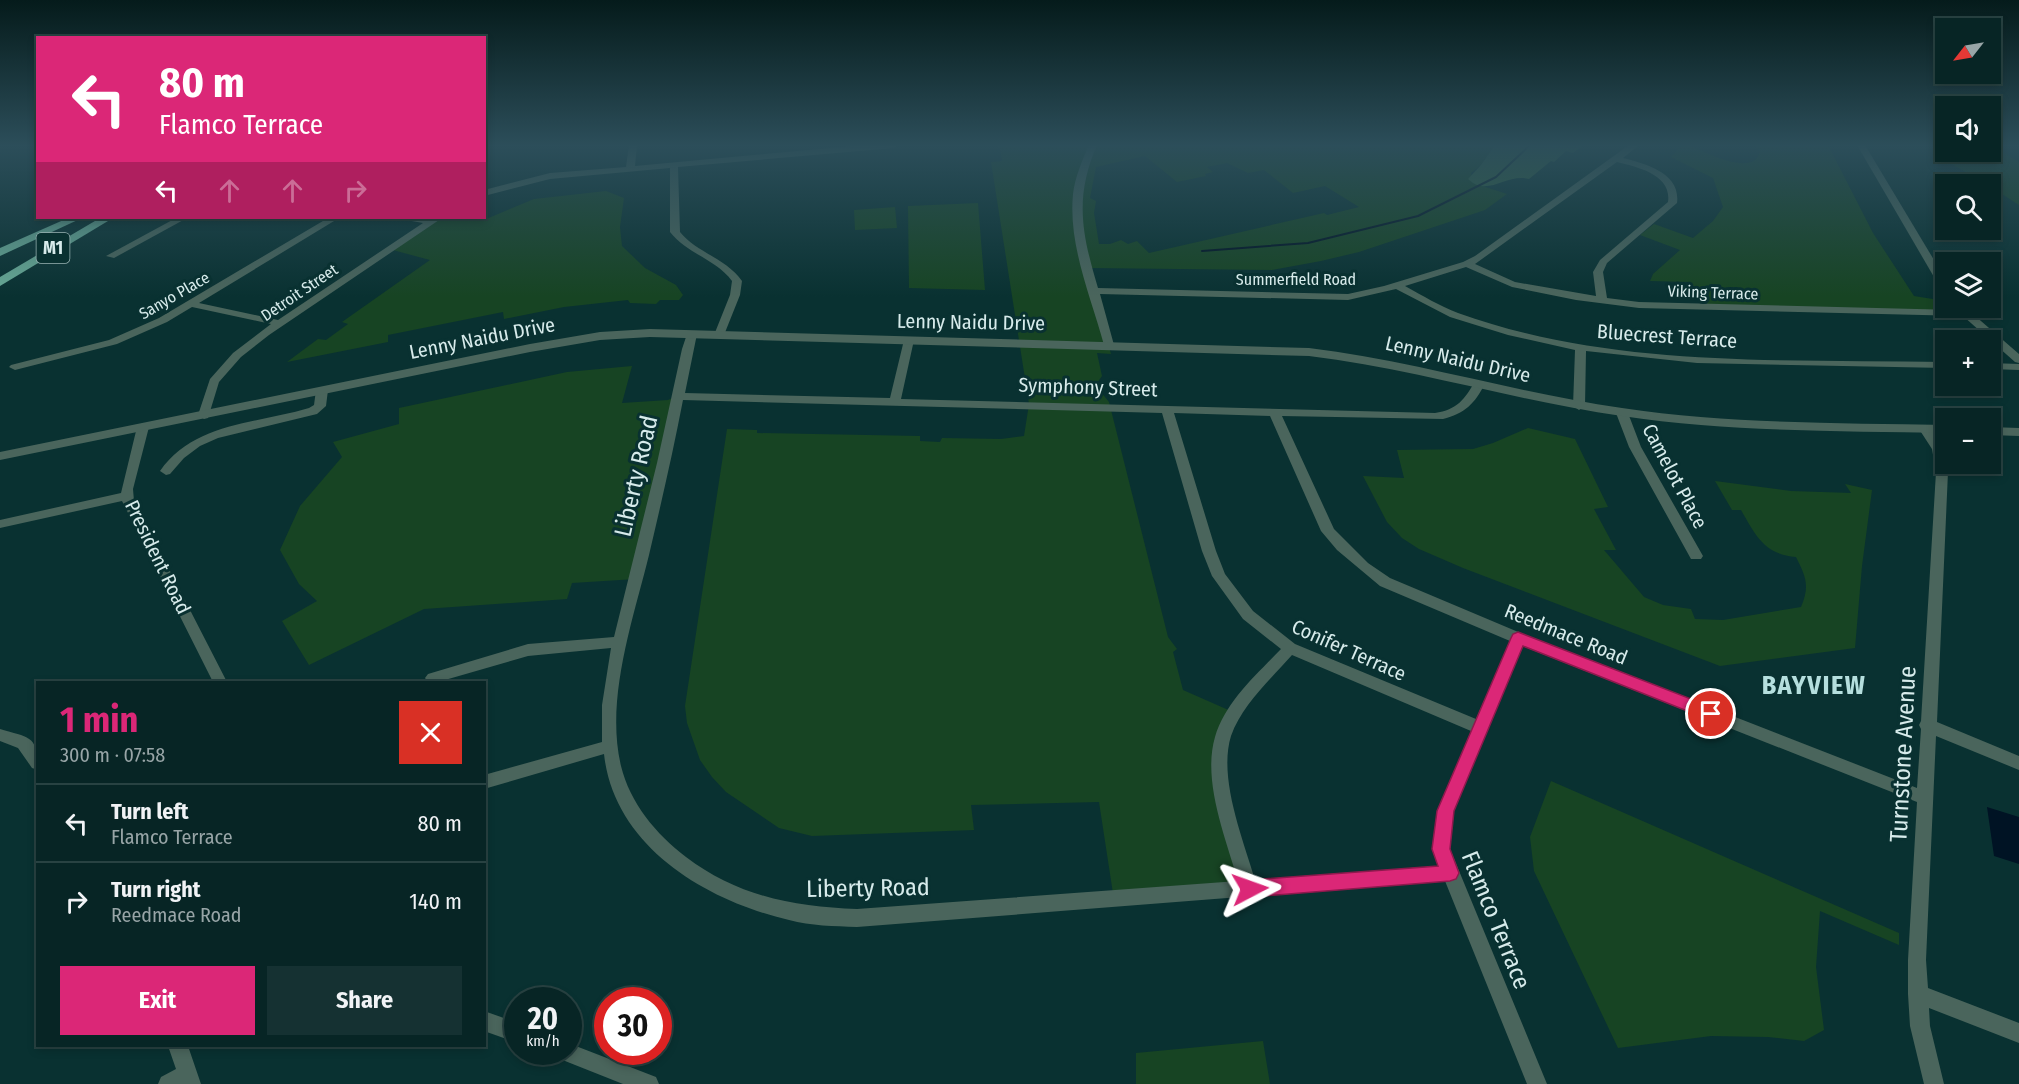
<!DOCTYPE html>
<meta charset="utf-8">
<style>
:root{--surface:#072525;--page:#153132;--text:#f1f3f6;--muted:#98a5a7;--line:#284242;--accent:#db2777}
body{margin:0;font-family:"Fira Sans Condensed",sans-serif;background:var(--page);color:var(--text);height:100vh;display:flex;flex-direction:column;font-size:22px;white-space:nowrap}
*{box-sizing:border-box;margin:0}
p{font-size:20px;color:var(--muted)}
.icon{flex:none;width:33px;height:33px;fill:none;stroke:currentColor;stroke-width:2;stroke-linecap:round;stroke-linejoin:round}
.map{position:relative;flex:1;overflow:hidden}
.sheet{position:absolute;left:36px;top:681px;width:450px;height:366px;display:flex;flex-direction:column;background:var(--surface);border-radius:0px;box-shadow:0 3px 9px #0003,0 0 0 2px var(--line)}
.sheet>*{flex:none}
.banner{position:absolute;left:36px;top:36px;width:450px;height:183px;border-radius:0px;box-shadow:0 3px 9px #0003,0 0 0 2px var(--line);background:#db2777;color:#fff;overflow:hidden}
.needle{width:39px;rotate:239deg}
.controls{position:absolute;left:1935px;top:18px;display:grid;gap:12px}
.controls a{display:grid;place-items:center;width:66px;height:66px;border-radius:0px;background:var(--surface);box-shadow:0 3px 9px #0003,0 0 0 2px var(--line);font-size:30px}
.speed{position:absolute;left:504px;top:987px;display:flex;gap:12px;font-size:30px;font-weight:700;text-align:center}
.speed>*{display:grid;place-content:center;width:78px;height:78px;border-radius:50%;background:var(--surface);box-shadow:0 3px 9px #0003,0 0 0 2px var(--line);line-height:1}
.speed small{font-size:15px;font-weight:400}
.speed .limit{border:9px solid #d22;background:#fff;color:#111}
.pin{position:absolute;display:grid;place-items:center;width:51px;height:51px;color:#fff;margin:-26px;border:3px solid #fff;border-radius:50%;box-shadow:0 2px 6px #0007}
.me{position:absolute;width:66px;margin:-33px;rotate:86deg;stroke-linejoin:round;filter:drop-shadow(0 0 4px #0008)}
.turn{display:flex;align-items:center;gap:21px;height:126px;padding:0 24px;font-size:27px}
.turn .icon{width:78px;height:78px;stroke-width:2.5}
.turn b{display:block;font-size:42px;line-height:51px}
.lanes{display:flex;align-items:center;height:57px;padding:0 24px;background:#0003;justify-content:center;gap:30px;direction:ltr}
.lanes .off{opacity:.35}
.round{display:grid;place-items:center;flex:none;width:63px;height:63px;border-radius:0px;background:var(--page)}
.overview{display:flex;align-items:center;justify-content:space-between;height:102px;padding:0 24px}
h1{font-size:36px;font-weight:700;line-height:45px;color:var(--accent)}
.primary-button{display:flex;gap:12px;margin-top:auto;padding:12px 24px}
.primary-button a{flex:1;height:69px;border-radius:0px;background:var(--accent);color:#fff;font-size:24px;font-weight:700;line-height:69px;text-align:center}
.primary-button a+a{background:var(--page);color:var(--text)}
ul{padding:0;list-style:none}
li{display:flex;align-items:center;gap:18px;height:78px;padding:0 24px;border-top:2px solid var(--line)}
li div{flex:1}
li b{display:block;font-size:22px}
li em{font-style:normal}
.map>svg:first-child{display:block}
.green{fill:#174423;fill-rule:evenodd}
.forest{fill:#34633e}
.water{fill:#001324}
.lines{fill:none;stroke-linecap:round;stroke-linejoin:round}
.stream{stroke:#001324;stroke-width:2}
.minor{fill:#4a655c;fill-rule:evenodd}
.tertiary{fill:#4a655c;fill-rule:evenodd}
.trunk{fill:#68aa96;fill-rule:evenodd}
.route{fill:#db2777;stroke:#8e194d;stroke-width:1.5}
.labels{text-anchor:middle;stroke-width:6;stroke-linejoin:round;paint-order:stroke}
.far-street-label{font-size:16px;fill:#d7ebeb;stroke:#093131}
.shield{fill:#093131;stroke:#99b3b3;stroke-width:1.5}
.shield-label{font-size:18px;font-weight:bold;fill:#d7ebeb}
.street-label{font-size:20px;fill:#d7ebeb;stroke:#093131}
.near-street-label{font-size:24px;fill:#d7ebeb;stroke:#093131}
.district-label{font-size:26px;font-weight:bold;letter-spacing:1.5px;fill:#b5dfde;stroke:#093131}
</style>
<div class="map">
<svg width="2019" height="1084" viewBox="0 0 2019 1084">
<rect width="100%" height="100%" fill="#093131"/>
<g class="green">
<path d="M996,145H1495L1481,165L1471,173L1473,183L1507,194L1485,210L1359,252L1321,261L1272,270L1088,268L1111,354L1097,353L1102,376L1097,383V387L1109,402L1168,637L1177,649L1173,652L1183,690L1233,712L1219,746L1249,889L1114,900L1099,802L971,805L974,830L812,836L779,828L726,792L712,777L700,760L687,723L685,706L727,429L757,430V433L920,436V441L940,442L942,438L1001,439L1024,436L1029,404L991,162L1002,161L1000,148ZM1145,156L1177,182L1206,176L1205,174L1213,172L1207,167L1227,163L1248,173L1264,170L1293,193L1325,186L1359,207L1327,215L1324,213L1149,253L1137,241L1128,244L1121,240L1110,244H1099L1094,213L1096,201L1090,198L1096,167Z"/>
<path d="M1688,145C1704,151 1755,179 1760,151L1755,145H1828L1873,233L1914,296L1945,301L1946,308H1959L1965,313L1709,306L1689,282L1650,281L1653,274L1680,250L1640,235L1654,224L1693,238L1713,221L1723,207L1713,178L1671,157L1680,147Z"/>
<path d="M1991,145L2019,162V205L1991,187L1990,184H1987L1932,153L1990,152Z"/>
<path d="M606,191L624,198L620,227L622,246L645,268L676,285L683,295L679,300H660L656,304L630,303L628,300L564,307L504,319L503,312L388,335V342L287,362L318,339L326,340L348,324L342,322L430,260L389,249L437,218L486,219L534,199Z"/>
<path d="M978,203L985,290L909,288L908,206Z"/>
<path d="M895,207L897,228L855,230L854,210Z"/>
<path d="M632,366L622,403L668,400L677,396L636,579L572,583L567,599L424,609L309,665L282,621L317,601L299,584L280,550L300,506L342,457L333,442L399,424V408L567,372Z"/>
<path d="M1528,428L1575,439L1608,507L1594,509L1616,550H1604L1644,597L1663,605L1691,609L1695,619L1723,620L1801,607C1810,586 1806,577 1796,557C1764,554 1756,536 1741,510H1732L1715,481L1791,491L1851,493L1845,484L1872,490L1862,566L1855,648L1720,666L1463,568L1419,549L1402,538L1387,522L1363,476L1404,478L1397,450L1473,449L1493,443Z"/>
<path d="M1551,781L1899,933V945L1820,911L1816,967L1824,1030L1804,1041L1768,1037L1711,1036L1618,1048L1534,871L1530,837Z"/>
<path d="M1263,1041L1270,1084H1136V1053Z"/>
</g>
<path class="forest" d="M1495,145H1584L1573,153L1566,151L1554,162L1551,161L1529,179C1506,173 1488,198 1468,179L1481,165Z"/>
<path class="water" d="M1987,807L2019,817V864L1994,856Z"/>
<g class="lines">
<path class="stream" d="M1202,251L1308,243L1418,216L1496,177L1530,145"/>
<g class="minor">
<path d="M629,145H637L635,166L863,145H898L894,148L678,167L680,232C697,253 726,258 742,281L740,295L724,335L719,338L714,335L730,295L732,281C716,259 687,254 670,232V168L550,179L484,196V190L550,173L626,167Z"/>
<path d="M1089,145H1097C1074,198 1082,234 1098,288L1348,294L1384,286L1463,262L1475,256L1629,145H1639L1623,158C1646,164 1681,173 1677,203L1607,263L1603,272L1607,298L1639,302L1956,310L1955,308H1966L2019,354V363L2015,362L1963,316L1639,308L1576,300L1512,287L1466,267L1405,286C1423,296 1440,306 1458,313C1613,369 1784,359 1946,362V368L1697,363L1586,351L1585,406L1579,410L1573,406L1575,350L1508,335L1450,317L1396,289L1348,300L1100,294L1114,345L1109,348L1104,345C1091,297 1068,245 1073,194C1075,177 1082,161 1089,145ZM1617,162C1638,167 1672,175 1668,202L1600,260L1593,272L1596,296L1515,282L1475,264Z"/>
<path d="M1857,145H1865L1946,280V292L1941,289Z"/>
<path d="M176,218H187L114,258L106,256Z"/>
<path d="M328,218H339L199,303L278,320L423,223L406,220L405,218H442L269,335L241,357L219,382L208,418L204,419L198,415L210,379L233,353L271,324L192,307L167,322L117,344L15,370L9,367L11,365L109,340L159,318Z"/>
<path d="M692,331L697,334L685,393L890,398L904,340L909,337L914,340L901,399L1435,413C1457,410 1465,399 1475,381H1483L1485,383C1476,403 1464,414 1443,419L1282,416L1334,529L1368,563L1390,578L1523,634L1917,788L1921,729L1919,725L1921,721L1936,472L1932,449L1919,429L1921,426H1929L1944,449L1948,472L1937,722L2019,756V770L1936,736L1926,960L1928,988L2019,1023V1043L1929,1008L1930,1026L1944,1084H1924L1910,1026L1908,994V960L1917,802L1522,646L1454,811L1450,849L1547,1084H1527L1445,881L857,927C834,926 811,926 789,920C707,901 614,847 604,754L484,789V775L602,742V705L611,648L528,656L438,682H428L425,678L428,674L528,644L614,637L657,463L682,349L687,334ZM683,400L1162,413L1202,551L1212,576L1243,619L1281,649C1257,674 1225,702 1215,737C1202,781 1226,839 1238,881L857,909C795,907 737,896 686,857C656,834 630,803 621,766C605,699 633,620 649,555C661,504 673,452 683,400ZM1174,413L1270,416L1321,531L1337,550L1380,586L1510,641L1476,719L1295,644L1253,611L1225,574L1216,551ZM1292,655L1471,731L1438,811L1432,849L1439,866L1255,880C1243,839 1218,778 1231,736C1242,705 1271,679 1292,655Z"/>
<path d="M1990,363L2019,364V370L1990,369Z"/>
<path d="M322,387L328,390L326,406L317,414L218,438L200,446L184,458L170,474L166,475L160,471C194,422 256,424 309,408L314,405L316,390Z"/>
<path d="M1622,409L1628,413L1641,447L1703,556L1701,559H1691L1629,447L1616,413Z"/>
<path d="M143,423L149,427L133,489L134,501L227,682H213L122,501L0,528V520L121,493L137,427Z"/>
<path d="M0,729C30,738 38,735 38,770L32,768L18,748L0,741Z"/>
<path d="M484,1011L518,1023V1043L484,1031Z"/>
<path d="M568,1043L656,1077L659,1084H623L560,1059L557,1052H568Z"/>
<path d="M168,1046H188L201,1084H158L161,1077L176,1069Z"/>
</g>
<g class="tertiary">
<path d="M650,329L1309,348C1415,361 1517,393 1622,408C1729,424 1838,423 1946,425V433C1838,431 1729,432 1622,416C1517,401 1415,369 1309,356L650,337L600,340L530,352L0,460V452L530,344L600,332Z"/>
<path d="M1990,427L2019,428V436L1990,435Z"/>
</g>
<g class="trunk">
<path d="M68,218H82L0,256V248Z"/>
<path d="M100,218H113L0,286V277Z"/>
</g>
</g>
<linearGradient id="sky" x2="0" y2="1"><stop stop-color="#051b1b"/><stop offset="0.49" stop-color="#2c4e5a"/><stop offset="1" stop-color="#2c4e5a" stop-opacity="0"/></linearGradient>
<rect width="2019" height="297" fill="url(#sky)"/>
<path class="route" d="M1518,632L1717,709L1719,714L1717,718L1711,720L1705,718L1523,646L1454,811L1450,849L1459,873L1456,879L1450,881L1250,897L1243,894L1240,889L1243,883L1250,880L1438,866L1432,849L1437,811L1511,638L1513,634Z"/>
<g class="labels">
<g class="far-street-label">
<text x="1296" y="285">Summerfield Road</text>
<text transform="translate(299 292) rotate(-34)" y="6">Detroit Street</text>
<text transform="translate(1713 292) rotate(2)" y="6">Viking Terrace</text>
<text transform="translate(174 295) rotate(-30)" y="6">Sanyo Place</text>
</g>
<rect class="shield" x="36.5" y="233" width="33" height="30" rx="4.5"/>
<g class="shield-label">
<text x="53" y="254">M1</text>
</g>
<g class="street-label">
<text transform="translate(971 322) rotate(1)" y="7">Lenny Naidu Drive</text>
<text transform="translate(1667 336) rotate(4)" y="7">Bluecrest Terrace</text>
<text transform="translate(482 338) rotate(-11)" y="7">Lenny Naidu Drive</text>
<text transform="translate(1458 359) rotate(13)" y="7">Lenny Naidu Drive</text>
<text transform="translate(1088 387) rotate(2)" y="7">Symphony Street</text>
<text transform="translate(1675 476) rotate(62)" y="7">Camelot Place</text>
<text transform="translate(158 557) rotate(64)" y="7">President Road</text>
<text transform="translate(1566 634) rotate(22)" y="7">Reedmace Road</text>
<text transform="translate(1349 650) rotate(24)" y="7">Conifer Terrace</text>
</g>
<g class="near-street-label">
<text transform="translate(636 476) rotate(-77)" y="8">Liberty Road</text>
<text transform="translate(1903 754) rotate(-87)" y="8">Turnstone Avenue</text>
<text transform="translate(868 888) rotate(-1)" y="8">Liberty Road</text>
<text transform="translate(1496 920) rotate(68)" y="8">Flamco Terrace</text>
</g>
<g class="district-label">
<text x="1814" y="694">BAYVIEW</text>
</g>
</g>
</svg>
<div class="controls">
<a><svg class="needle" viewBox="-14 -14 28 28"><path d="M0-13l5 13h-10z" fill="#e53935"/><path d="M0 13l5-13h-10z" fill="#98a5a7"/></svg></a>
<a><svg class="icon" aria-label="sound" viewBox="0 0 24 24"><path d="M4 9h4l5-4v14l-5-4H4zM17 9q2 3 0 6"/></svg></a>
<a><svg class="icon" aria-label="search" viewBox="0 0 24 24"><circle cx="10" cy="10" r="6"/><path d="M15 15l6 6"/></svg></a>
<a><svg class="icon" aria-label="layers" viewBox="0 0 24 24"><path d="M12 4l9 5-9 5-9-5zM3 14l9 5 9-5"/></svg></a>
<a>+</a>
<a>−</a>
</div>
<div class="speed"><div>20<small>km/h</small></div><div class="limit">30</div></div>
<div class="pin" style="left:1711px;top:714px;background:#d93025"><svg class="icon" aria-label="arrive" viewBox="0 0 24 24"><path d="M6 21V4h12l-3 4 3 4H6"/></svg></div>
<svg class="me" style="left:1250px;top:889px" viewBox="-20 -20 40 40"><path d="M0-17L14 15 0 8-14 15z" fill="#db2777" stroke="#fff" stroke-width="4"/></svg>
<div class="banner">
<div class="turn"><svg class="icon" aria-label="left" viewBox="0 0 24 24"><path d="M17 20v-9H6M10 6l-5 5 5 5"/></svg><div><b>80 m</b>Flamco Terrace</div></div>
<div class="lanes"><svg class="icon" aria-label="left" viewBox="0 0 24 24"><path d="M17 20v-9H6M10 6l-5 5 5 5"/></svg><svg class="icon off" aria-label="ahead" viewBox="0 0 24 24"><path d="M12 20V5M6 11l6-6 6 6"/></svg><svg class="icon off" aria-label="ahead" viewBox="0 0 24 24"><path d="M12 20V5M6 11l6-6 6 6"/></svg><svg class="icon off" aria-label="right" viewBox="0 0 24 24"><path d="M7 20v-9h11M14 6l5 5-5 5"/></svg></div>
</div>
<section class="sheet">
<div class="overview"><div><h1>1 min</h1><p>300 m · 07:58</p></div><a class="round" style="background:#d93025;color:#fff"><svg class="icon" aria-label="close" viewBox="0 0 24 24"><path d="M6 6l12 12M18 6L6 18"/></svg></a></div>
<ul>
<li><svg class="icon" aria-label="left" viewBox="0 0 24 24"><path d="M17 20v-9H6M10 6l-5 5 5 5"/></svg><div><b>Turn left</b><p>Flamco Terrace</p></div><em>80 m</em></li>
<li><svg class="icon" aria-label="right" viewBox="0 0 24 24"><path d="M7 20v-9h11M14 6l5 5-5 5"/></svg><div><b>Turn right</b><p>Reedmace Road</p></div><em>140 m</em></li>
</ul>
<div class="primary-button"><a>Exit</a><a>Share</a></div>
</section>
</div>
